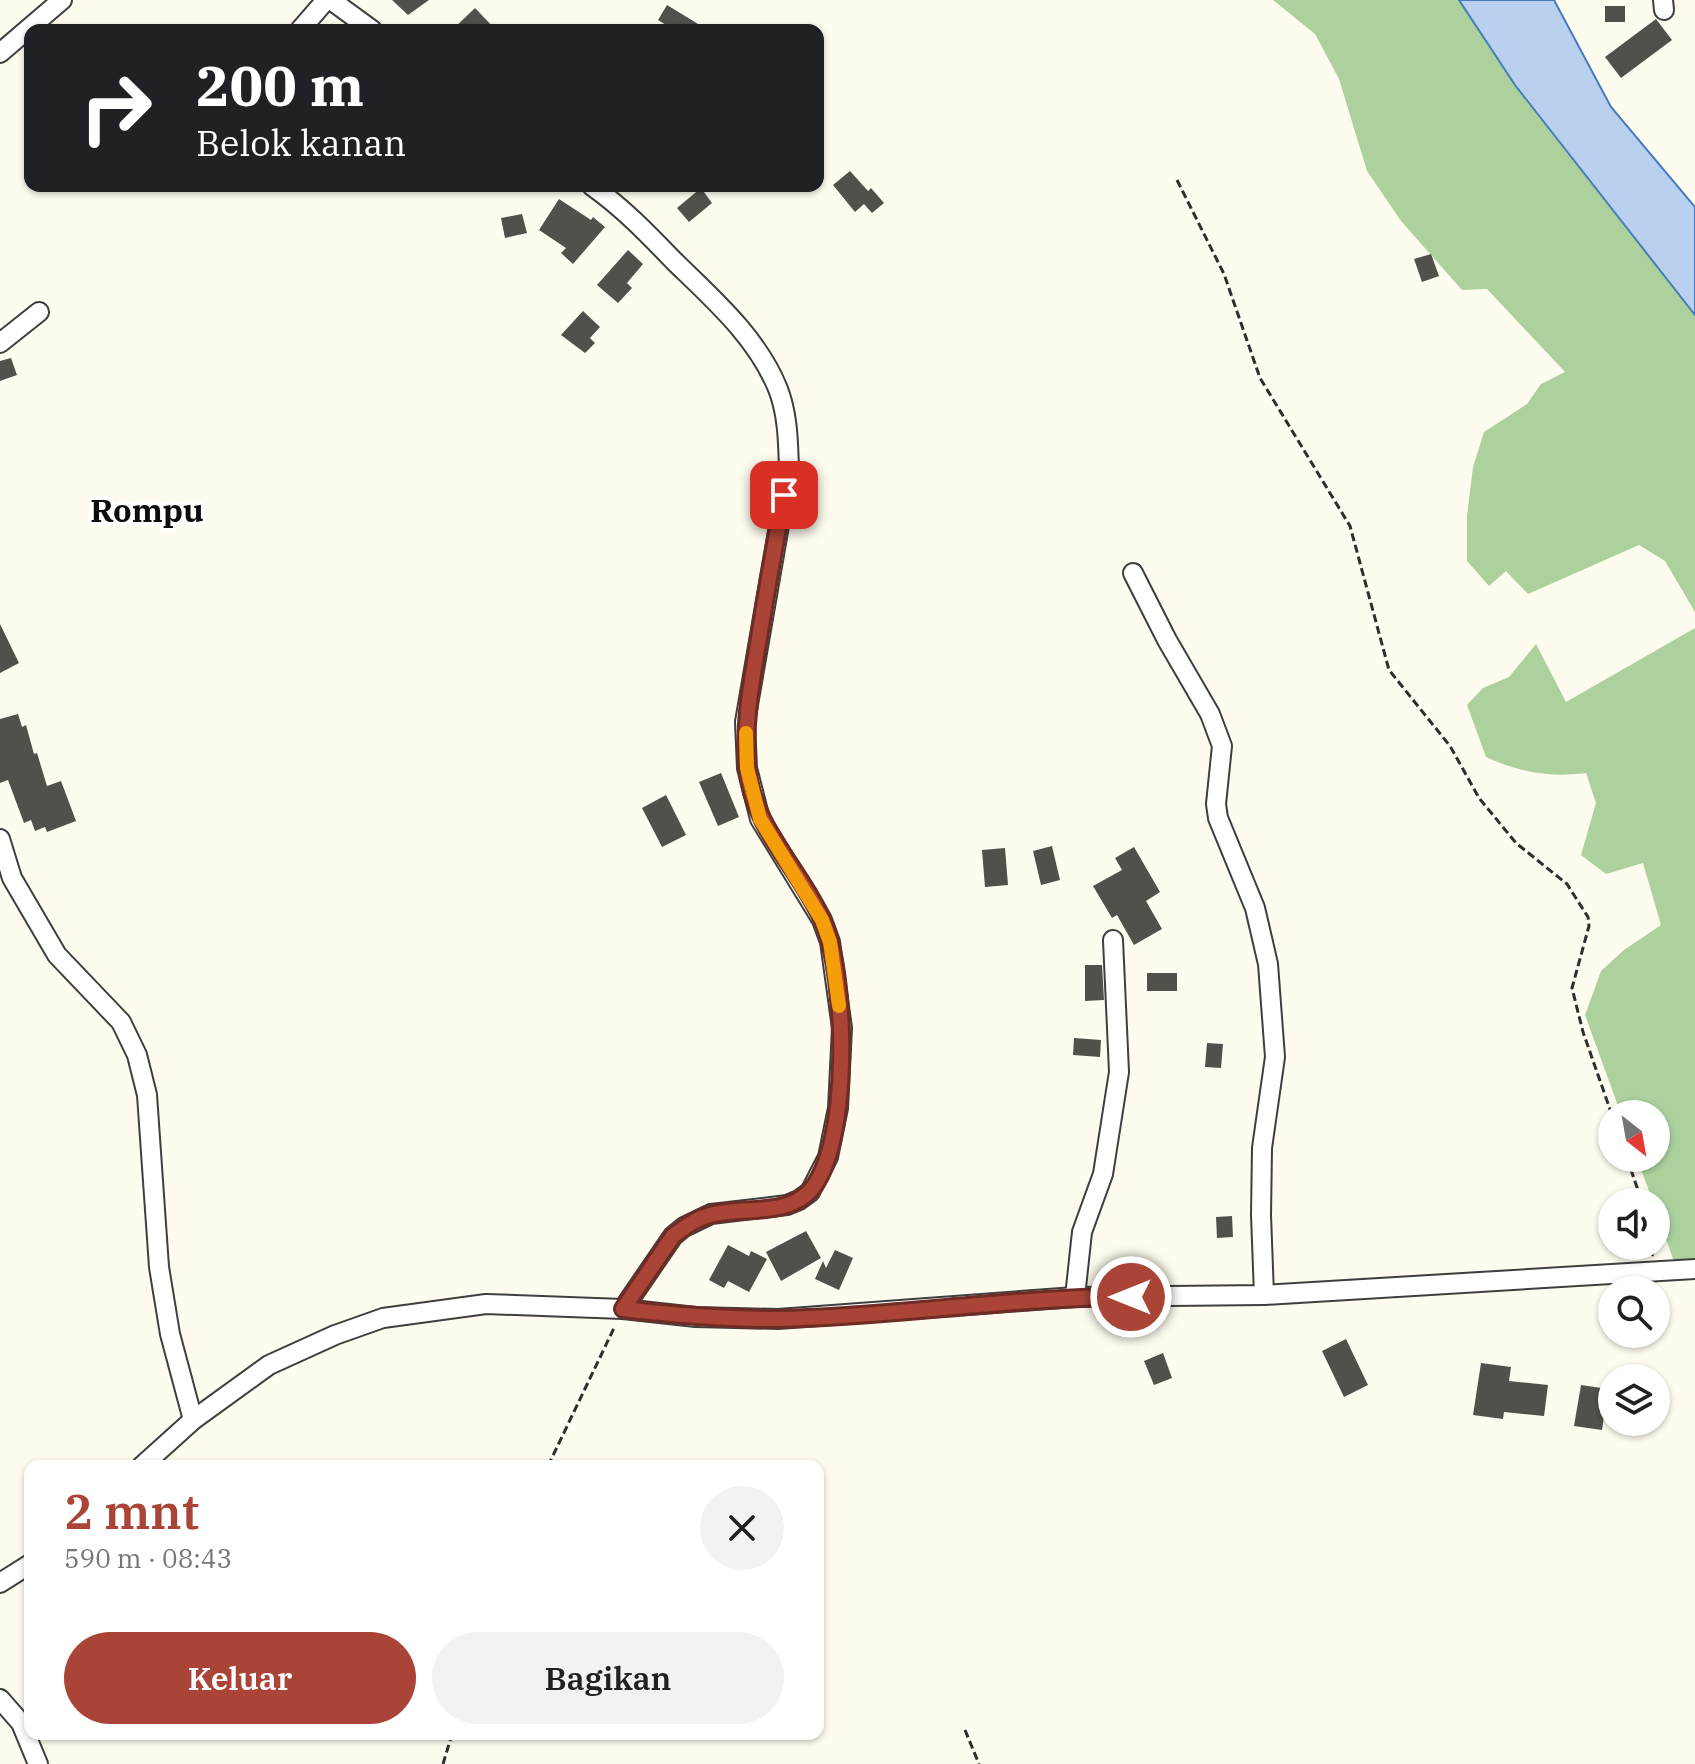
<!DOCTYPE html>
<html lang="id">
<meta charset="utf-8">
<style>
:root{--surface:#fff;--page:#f2f2f2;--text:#202124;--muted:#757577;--accent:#aa4437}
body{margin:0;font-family:"IBM Plex Serif",serif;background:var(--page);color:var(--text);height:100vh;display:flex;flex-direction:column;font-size:30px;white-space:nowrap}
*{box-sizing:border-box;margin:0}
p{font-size:26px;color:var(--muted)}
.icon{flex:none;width:44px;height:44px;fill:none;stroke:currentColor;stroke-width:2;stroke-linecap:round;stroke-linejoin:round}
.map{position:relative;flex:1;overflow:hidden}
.panel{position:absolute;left:24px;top:1460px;width:800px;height:280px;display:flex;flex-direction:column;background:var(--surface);border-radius:16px;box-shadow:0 2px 6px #0004}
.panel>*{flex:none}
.hud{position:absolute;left:24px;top:24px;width:800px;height:168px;border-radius:16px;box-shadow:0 2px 6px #0004;background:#202124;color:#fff;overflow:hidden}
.needle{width:52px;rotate:149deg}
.tools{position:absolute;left:1598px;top:1100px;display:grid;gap:16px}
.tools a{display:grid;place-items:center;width:72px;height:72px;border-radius:50%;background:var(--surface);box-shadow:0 2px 6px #0004;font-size:40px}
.pin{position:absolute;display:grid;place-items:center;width:68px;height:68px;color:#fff;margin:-34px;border-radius:16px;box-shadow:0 4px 12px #0006}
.me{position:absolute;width:88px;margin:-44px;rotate:270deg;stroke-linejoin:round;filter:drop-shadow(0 0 6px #0008)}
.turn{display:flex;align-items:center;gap:28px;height:168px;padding:0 40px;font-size:36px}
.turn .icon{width:104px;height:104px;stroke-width:2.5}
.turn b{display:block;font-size:56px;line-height:68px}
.round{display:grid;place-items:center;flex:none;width:84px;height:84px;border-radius:42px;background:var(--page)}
.head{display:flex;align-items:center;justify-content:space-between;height:136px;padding:0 40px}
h1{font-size:48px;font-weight:600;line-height:60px;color:var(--accent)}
.button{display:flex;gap:16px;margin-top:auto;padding:16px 40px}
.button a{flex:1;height:92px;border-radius:48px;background:var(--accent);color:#fff;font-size:32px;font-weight:600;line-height:92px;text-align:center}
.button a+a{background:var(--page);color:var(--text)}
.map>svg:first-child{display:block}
.forest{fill:#acd19d}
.water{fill:#b9d1ee;stroke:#497bbb;stroke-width:2}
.building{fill:#534f4a}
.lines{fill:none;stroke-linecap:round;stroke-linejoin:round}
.minor-casing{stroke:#3f3f3f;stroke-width:22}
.path{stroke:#2e2e2e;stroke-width:3;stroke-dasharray:8 4;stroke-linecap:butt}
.minor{stroke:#fff;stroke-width:18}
.route-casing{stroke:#6e2c24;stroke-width:20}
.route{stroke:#aa4437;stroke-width:14}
.slow{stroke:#f59e0b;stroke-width:14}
.labels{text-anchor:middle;stroke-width:8;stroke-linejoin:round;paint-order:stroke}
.quarter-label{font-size:32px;font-weight:bold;fill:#0c0c0c;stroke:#fff}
</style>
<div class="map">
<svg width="1695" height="1764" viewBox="0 0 1695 1764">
<rect width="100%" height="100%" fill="#fdfcee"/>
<g class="forest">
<path d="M1273,0H1459L1515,85L1695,315V612L1665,561L1639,545L1528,594L1506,571L1489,586L1467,561V516L1473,467L1484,432L1527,404L1541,384L1565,372L1487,289L1462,290L1401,221L1367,171L1339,79L1315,34Z"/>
<path d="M1695,628V1264L1676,1267L1656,1211V1202H1653L1637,1158H1656V1114H1621L1585,1015L1601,971L1624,950L1661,925L1643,863L1606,874L1581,855L1596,803L1586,773C1550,778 1519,772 1486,757L1467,705L1483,688L1509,677L1536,644L1566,702Z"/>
</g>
<path class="water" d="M1459,0H1554L1611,107L1695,207V315L1515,85Z"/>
<g class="building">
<path d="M392,0H429L408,15Z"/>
<path d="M667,5L708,30H674L658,20Z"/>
<rect x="1605" y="6" width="20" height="16"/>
<path d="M475,8L496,30H452Z"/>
<path d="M1656,19L1672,40L1621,78L1605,57Z"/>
<path d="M850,171L868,191L871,188L884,203L872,213L864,204L855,212L833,185Z"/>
<path d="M701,188L712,203L689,222L677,208Z"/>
<path d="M559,199L591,220L593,217L605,227L573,264L561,253L566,248L539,230Z"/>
<path d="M522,214L527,233L505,238L501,218Z"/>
<path d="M628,250L643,264L627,283L632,288L618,303L597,285Z"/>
<path d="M1431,254L1439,276L1422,282L1414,259Z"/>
<path d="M583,311L600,327L590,338L595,343L585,353L561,335Z"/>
<path d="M11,358L17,375L0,381V361Z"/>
<path d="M0,624L19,663L0,673Z"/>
<path d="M18,714L22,727L26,725L34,754L37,753L47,786L61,781L76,821L47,832L45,827L35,831L31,820L24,823L8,780L0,783V719Z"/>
<path d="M721,773L739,817L718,826L699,782Z"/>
<path d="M666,795L686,835L662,847L642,808Z"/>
<path d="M1052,846L1060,880L1041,885L1033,851Z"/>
<path d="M1134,847L1160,892L1146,901L1162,929L1134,945L1117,915L1112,918L1093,886L1122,870L1115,858Z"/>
<path d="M1005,848L1008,885L985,887L982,850Z"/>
<path d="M1085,965H1102L1104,1000L1085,1001Z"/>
<rect x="1147" y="973" width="30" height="18"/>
<path d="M1074,1038L1101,1040L1100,1057L1073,1055Z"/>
<path d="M1207,1043L1223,1044L1221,1068L1205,1067Z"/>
<path d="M1232,1216L1233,1237L1217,1238L1216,1217Z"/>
<path d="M806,1231L821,1258L781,1281L766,1252Z"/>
<path d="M728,1245L749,1256L751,1251L767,1259L749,1292L728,1281L724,1288L709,1280Z"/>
<path d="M835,1250L853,1258L839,1290L815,1279L823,1261L826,1268Z"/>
<path d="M1346,1339L1368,1385L1344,1397L1322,1351Z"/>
<path d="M1163,1353L1172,1378L1154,1385L1144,1361Z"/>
<path d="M1481,1363L1511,1367L1509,1381L1548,1385L1544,1416L1504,1412L1503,1419L1473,1415Z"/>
<path d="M1581,1385L1608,1389L1602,1430L1574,1426Z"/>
</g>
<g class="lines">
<g class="minor-casing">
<g id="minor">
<path d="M331,0L372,30"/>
<path d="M1663,0L1664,10"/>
<path d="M300,30L326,0"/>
<path d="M0,53L62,0"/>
<path d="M592,186C623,208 648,234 674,261C713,299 757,337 778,389C788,415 788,442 789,468L745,722L747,768L760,819L822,920L830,942L842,1028L838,1108L828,1157L810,1192L799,1200L787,1205L711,1214L684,1227L673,1236L623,1309"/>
<path d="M0,343L39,312"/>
<path d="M1133,573L1167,640L1210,714L1222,746L1216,804L1218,818L1255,908L1268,964L1275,1057L1262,1148L1261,1215L1264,1295"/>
<path d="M0,839L12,878L57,955L121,1022L137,1055L147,1095L159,1267L170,1334L193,1420"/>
<path d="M1075,1297L1082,1232L1103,1174L1119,1072L1113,940"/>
<path d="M142,1466L193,1420L269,1365L335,1335L383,1318L486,1304L623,1309L696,1317L778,1319L1075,1297L1264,1295L1695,1269"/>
<path d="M0,1583L30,1564"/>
<path d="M0,1699L21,1723L38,1764"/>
</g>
</g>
<g class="path">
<path d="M1177,180L1224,274L1260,378L1350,526L1389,670L1450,746L1479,798L1516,843L1567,884L1588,917L1589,926L1572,988L1583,1032L1612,1115"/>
<path d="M1627,1158L1642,1202"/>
<path d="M1652,1256L1655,1246"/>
<path d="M548,1466L615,1326"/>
<path d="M965,1730L979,1764"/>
<path d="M443,1764L452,1734"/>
</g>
<use href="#minor" class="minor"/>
</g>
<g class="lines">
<g class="route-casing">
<path id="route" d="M784,495C775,544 766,594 758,644C751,685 744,723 747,765C752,828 799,867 823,921C847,976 852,1147 809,1192C785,1217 740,1206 710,1215C695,1219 685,1227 673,1236L623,1309C674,1315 725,1319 776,1319C894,1317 1012,1297 1131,1297"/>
</g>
<use href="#route" class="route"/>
<path class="slow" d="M746,733L747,768L760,819L822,920L830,942L839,1006"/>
</g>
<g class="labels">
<g class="quarter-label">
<text x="147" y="522">Rompu</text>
</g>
</g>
</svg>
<div class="tools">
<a><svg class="needle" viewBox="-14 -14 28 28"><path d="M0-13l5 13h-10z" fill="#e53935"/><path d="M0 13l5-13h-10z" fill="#757577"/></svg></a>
<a><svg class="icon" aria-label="sound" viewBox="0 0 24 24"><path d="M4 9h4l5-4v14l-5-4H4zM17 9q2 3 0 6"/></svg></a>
<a><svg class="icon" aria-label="search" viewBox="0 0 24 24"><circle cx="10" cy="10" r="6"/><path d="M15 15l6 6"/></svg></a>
<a><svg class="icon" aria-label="layers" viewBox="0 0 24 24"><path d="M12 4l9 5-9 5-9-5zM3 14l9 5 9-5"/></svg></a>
</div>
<div class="pin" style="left:784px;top:495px;background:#d93025"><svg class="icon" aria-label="arrive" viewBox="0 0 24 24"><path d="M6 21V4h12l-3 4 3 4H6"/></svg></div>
<svg class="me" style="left:1131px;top:1297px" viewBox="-20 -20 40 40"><circle r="17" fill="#aa4437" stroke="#fff" stroke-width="3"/><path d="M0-11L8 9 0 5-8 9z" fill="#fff"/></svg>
<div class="hud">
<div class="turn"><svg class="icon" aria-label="right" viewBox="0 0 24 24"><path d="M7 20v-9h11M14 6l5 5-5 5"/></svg><div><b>200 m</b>Belok kanan</div></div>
</div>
<section class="panel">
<div class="head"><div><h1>2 mnt</h1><p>590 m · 08:43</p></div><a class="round"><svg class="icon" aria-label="close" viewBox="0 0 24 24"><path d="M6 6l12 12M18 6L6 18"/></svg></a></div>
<div class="button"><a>Keluar</a><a>Bagikan</a></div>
</section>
</div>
